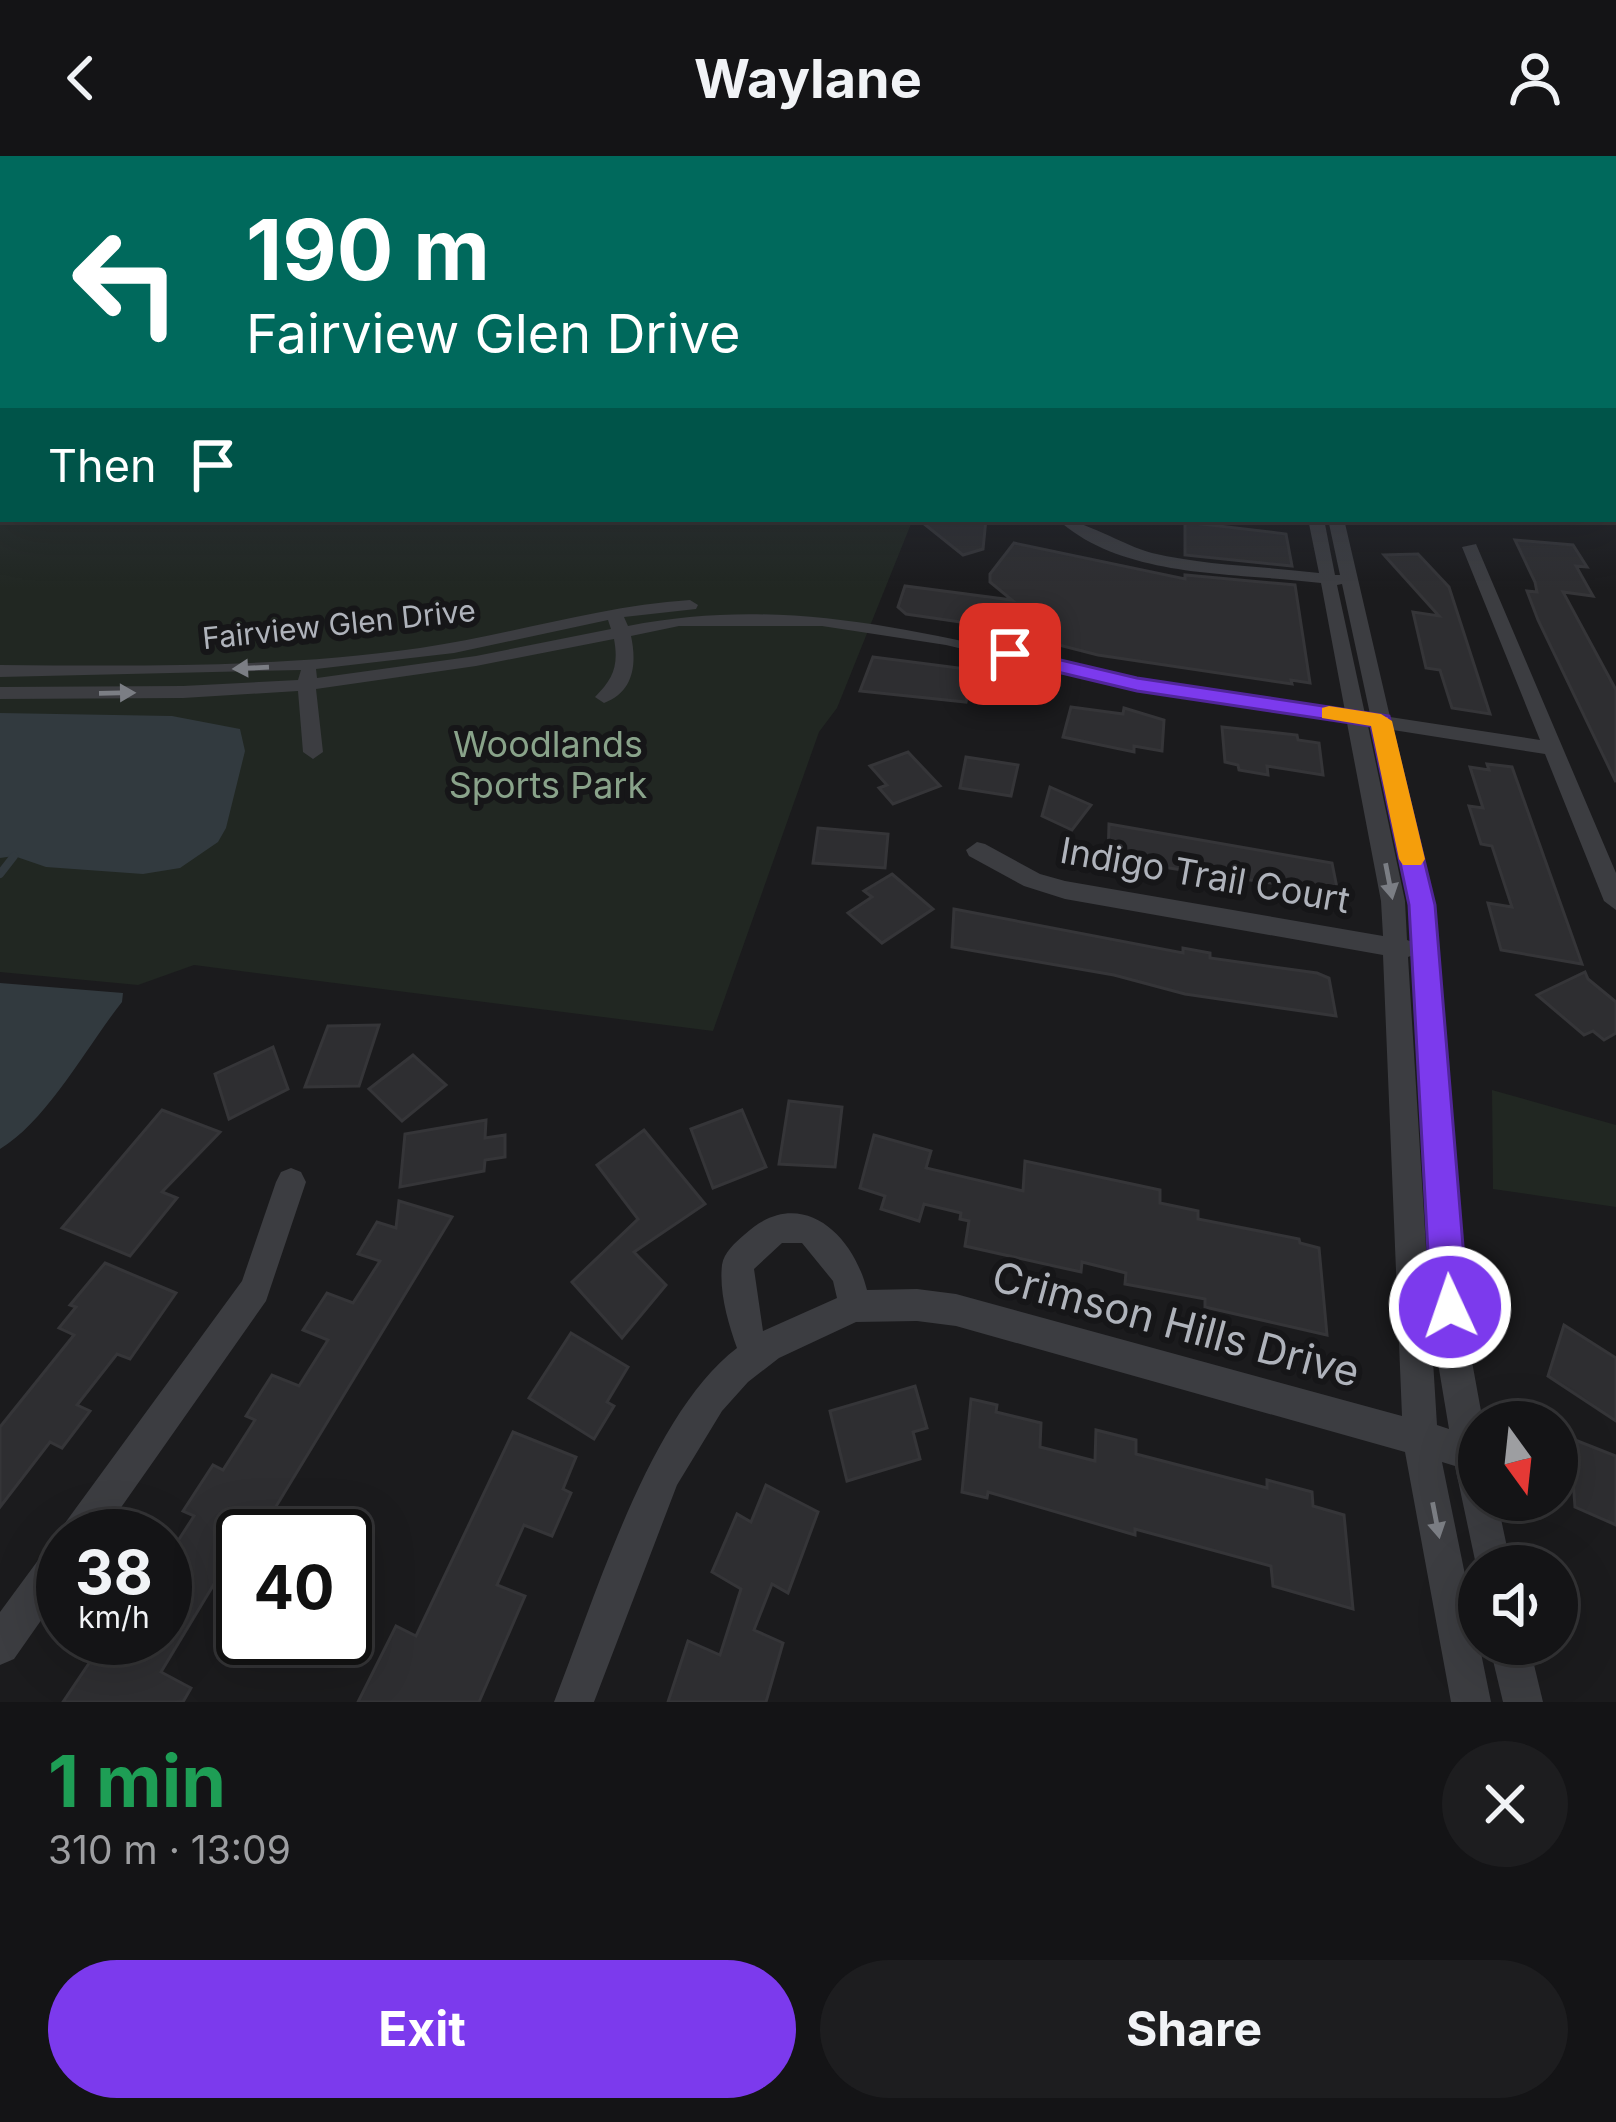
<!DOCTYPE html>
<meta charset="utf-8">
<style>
:root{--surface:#141416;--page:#1d1d1f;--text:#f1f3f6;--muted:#9d9ea1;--line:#333335;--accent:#7c3aed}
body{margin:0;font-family:Inter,sans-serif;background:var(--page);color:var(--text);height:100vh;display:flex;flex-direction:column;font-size:45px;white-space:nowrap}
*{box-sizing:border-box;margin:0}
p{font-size:39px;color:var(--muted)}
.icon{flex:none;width:66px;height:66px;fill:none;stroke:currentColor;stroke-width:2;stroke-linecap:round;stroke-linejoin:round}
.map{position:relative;height:1546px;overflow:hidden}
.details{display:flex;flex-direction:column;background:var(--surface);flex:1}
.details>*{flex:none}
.hud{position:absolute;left:0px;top:0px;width:1617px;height:366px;box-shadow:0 12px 48px #0002,0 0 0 3px var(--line);background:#00695c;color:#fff;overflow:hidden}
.needle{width:78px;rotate:165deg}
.tools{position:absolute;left:1458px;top:1245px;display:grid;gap:24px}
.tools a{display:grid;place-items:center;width:120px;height:120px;border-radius:50%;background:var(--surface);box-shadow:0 12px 48px #0002,0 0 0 3px var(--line);font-size:60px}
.speed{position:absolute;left:36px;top:1353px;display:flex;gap:24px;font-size:60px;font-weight:700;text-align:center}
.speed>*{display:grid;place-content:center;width:156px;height:156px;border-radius:50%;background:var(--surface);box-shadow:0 12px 48px #0002,0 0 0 3px var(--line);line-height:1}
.speed small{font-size:30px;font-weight:400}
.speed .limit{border:6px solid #111;border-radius:18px;background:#fff;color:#111}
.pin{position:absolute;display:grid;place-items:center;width:102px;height:102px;color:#fff;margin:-51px;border-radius:24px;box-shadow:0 6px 18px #0006}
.me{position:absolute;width:132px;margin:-66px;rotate:357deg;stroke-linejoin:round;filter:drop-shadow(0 0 9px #0008)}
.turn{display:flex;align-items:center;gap:42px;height:252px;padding:0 48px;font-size:54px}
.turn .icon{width:156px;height:156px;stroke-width:2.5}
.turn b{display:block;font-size:84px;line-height:102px}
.then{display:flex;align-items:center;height:114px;padding:0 48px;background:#0003;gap:24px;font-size:45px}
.round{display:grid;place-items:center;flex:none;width:126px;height:126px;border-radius:63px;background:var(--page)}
.head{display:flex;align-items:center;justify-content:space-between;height:204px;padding:0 48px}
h1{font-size:72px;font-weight:700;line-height:90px;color:#1e9e55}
.primary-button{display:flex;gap:24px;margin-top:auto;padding:24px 48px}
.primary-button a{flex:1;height:138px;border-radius:72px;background:var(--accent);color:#fff;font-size:48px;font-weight:700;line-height:138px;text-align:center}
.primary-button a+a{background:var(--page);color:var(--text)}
header{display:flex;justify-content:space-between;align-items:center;height:156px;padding:0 48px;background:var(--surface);font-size:54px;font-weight:700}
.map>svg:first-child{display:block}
.green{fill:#212722}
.water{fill:#323a3f}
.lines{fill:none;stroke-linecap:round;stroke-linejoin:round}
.stream{stroke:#323a3f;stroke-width:8}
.building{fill:#2e2e31;stroke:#353538;stroke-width:3}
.minor{fill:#3c3d41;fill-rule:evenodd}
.oneway{fill:#7b7e84}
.route{fill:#7c3aed;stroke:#51269a;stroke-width:3}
.slow{fill:#f59e0b}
.labels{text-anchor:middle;stroke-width:12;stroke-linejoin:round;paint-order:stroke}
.far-street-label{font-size:30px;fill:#afb3bb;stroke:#161618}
.park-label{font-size:36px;fill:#89a38a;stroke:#161618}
.street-label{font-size:36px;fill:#afb3bb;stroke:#161618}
.near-street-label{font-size:42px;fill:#afb3bb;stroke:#161618}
</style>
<header><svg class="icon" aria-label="back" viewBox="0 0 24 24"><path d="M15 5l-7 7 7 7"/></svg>Waylane<svg class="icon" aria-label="person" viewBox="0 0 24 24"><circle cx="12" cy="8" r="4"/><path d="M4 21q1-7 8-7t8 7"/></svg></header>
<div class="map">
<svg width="1616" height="1546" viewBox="0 0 1616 1546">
<rect width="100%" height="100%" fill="#1b1b1d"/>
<g class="green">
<path d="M0,216L3,363H913L837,552L819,576L713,875L194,809L138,829L0,816Z"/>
<path d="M1492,934L1616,969V1051L1493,1033Z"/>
</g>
<g class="water">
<path d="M0,557L172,560L240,573L245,595L226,672L218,686L180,712L143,718L46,711L14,700L0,702Z"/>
<path d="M0,827L123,837L122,846C87,890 47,965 0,993Z"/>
</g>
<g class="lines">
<path class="stream" d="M0,718L14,700"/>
</g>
<g class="building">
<path d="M918,363H986L983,393L963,399Z"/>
<path d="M1185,366L1286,378L1292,410L1185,399Z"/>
<path d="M1515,384L1573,389L1587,411L1576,410L1593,440L1563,436L1616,534V626L1538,464L1527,435L1537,436L1535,426Z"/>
<path d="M1014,387L1185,423V419L1295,429L1310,527L1291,524L1292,528L1098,499L981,469L906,458L898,451L905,430L1012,444L990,426V418Z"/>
<path d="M1418,398L1449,431L1490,558L1452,552L1440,514L1426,512L1413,456L1439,460L1384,399Z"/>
<path d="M873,501L974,514L966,546L860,535Z"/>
<path d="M1071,551L1123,558L1124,552L1164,564L1162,595L1134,590V596L1063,581Z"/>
<path d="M1222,571L1297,579L1298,584L1319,587L1323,619L1267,610L1268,619L1239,614L1238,609L1225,606Z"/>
<path d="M908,596L940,630L893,648L879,632L887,629L870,610Z"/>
<path d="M966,601L1018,609L1011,640L960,632Z"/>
<path d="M1487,608L1512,611L1582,808L1501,794L1488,747L1512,751L1492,690L1481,688L1469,650L1483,652L1470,611L1489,614Z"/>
<path d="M1050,631L1091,649L1072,674L1042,660Z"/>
<path d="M1109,668L1332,707L1338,737L1108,703Z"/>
<path d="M818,672L888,678L885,712L813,707Z"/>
<path d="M892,718L933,753L882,787L848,757L872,741L864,735Z"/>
<path d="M954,753L1183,797V792L1210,797V802L1317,817L1329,822L1336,860L1185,838L1114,819L952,791Z"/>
<path d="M1585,816L1588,823L1616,846V877L1604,884L1593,875L1584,879L1537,839Z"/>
<path d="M379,869L359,930L305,931L328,870Z"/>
<path d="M273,891L288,933L229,963L215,918Z"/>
<path d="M413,899L446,929L402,965L369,933Z"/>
<path d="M789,945L842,951L835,1011L779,1008Z"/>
<path d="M162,954L220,976L162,1036L177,1042L130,1100L62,1072Z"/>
<path d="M742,954L766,1011L713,1032L691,973Z"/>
<path d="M486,964L485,982L505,979V1001L485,1004L484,1015L400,1031L405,978Z"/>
<path d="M644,974L705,1048L634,1096L666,1129L622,1182L572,1126L638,1063L597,1009Z"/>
<path d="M874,979L931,995L926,1012L1023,1035L1025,1005L1160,1034V1047L1198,1055V1063L1299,1083L1300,1087L1319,1092L1327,1179L1205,1151V1143L1125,1128L1126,1117L1082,1106L1081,1116L965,1090L969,1065L960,1063L961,1057L924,1048L919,1065L881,1053L885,1040L860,1032Z"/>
<path d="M399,1045L452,1061L258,1380H243L161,1516L191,1532L183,1546H63L106,1482H165V1405L194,1360L183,1355L213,1309L223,1314L255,1264L246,1260L272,1219L299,1230L328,1184L303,1174L327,1137L353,1147L380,1105L358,1098L377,1066L396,1072Z"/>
<path d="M105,1107L176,1137L130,1203L117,1198L77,1249L90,1255L62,1292L50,1286L0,1351V1271L74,1179L59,1172L76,1151L70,1149Z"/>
<path d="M1564,1169L1616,1202V1265L1548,1220Z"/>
<path d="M571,1177L628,1211L607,1246L614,1250L594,1283L529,1242Z"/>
<path d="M915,1230L927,1272L913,1276L920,1303L847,1325L830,1255Z"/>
<path d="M971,1243L997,1249L996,1256L1041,1267L1040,1291L1095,1305L1096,1274L1136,1284V1298L1267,1332V1324L1312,1336L1313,1350L1344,1359L1353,1453L1273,1430L1271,1410L1135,1373V1379L988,1336L987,1342L962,1336Z"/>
<path d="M513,1276L576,1301L563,1333L571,1337L552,1380L524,1369L497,1429L525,1440L479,1546H358L396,1470L416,1480Z"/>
<path d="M1570,1282L1616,1300V1369L1575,1351Z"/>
<path d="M766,1329L818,1356L788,1437L772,1428L754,1474L783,1487L766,1546H668L688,1485L720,1499L741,1433L712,1416L737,1358L751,1366Z"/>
</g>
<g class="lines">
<g class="minor">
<path d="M1614,232L1616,233V241L1614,240Z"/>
<rect x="1614" y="307" width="2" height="9"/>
<path d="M0,326H3L0,336Z"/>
<path d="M1057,363C1083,363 1122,389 1152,397C1207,410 1263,410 1319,417L1308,363H1324L1335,419H1340L1328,363H1344L1390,561L1540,584L1462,391L1476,388L1616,717V754L1604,745L1545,598L1393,574L1434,749L1469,1189L1483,1266H1479V1344H1497L1511,1410H1479V1423L1455,1310L1442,1306L1491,1546H1451L1405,1296L956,1170L917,1165L856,1166L779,1202L748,1226L722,1255L677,1329L594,1546H554C595,1443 649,1259 737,1192C728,1167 719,1136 722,1109C724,1096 735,1087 744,1079C798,1028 852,1075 867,1134L917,1133L956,1138L1402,1260L1383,799L1065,743L1024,730L969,700L966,694L977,686L985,688L1040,718L1065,725L1383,780L1381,745L1347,567L1137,535L946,489L822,470H679L631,480C637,508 634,536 604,547L595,541C613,523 619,510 614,483L476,510L316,533L323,596L313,603L303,596L298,535L183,542L0,543V531L183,530L298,524L301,514L0,521V509C140,510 281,512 420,492C511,479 598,450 690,444L698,449L696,453L624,461L628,470C809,434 961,489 1136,523C1205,537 1275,544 1345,555L1321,427C1237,416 1124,424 1057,363ZM1342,428L1370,558H1365L1337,429ZM608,464L611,473L476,500L317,522L316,513L454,497ZM1368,570L1373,571L1410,749L1412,786L1407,784L1405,745ZM1413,799L1435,1189L1449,1273L1437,1269L1408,801ZM782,1087H802L833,1125L837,1142L763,1175L754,1113Z"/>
<path d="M291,1012L301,1016L306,1026L266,1145L101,1380H63V1433L14,1503L0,1509V1456L50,1388L61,1383L65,1367L242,1125L276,1026L281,1016Z"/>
<path d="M1489,1488H1529L1543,1546H1503Z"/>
</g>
</g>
<defs><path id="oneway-solid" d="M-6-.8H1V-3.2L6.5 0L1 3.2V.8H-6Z" transform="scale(3)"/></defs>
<g class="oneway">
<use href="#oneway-solid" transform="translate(251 512) rotate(177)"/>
<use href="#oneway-solid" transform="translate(117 537) rotate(-1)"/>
<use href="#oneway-solid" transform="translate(1389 725) rotate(79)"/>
<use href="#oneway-solid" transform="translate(1436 1364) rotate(79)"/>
</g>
<linearGradient id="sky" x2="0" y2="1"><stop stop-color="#0f0f10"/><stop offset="0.5" stop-color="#393f4c"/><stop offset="1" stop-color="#393f4c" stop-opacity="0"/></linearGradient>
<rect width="1616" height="433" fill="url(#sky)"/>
<path class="route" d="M1010,492L1137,522L1389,560L1435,749L1468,1151L1463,1164L1450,1169L1437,1164L1431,1151L1409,749L1371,570L1137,535L1003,503L1000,498Z"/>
<path class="slow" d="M1329,550L1381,558L1392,565L1425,703L1421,709H1403L1399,703L1371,570L1322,562V552Z"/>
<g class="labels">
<g class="far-street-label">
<text transform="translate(339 469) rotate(-6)" y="10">Fairview Glen Drive</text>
</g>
<g class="park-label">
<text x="548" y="601">Woodlands<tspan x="548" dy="41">Sports Park</tspan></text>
</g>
<g class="street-label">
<text transform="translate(1205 719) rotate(10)" y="13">Indigo Trail Court</text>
</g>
<g class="near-street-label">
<text transform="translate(1176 1168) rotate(15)" y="15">Crimson Hills Drive</text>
</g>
</g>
</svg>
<div class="tools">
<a><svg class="needle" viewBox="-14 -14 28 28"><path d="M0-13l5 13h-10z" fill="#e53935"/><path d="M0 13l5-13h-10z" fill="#9d9ea1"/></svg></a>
<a><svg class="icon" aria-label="sound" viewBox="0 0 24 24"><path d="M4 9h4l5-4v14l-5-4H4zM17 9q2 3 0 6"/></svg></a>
</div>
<div class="speed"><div>38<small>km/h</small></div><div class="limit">40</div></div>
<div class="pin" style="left:1010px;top:498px;background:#d93025"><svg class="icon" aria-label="arrive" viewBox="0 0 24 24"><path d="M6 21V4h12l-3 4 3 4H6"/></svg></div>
<svg class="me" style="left:1450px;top:1151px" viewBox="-20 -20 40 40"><circle r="17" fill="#7c3aed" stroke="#fff" stroke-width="3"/><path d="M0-11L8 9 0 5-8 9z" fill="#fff"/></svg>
<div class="hud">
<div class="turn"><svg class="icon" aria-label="left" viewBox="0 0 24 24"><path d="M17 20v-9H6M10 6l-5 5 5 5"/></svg><div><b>190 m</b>Fairview Glen Drive</div></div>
<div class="then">Then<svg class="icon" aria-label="arrive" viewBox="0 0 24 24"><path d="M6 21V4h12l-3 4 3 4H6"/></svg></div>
</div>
</div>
<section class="details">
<div class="head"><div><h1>1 min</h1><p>310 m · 13:09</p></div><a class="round"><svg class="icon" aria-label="close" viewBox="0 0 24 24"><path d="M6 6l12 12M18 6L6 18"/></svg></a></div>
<div class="primary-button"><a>Exit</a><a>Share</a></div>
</section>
